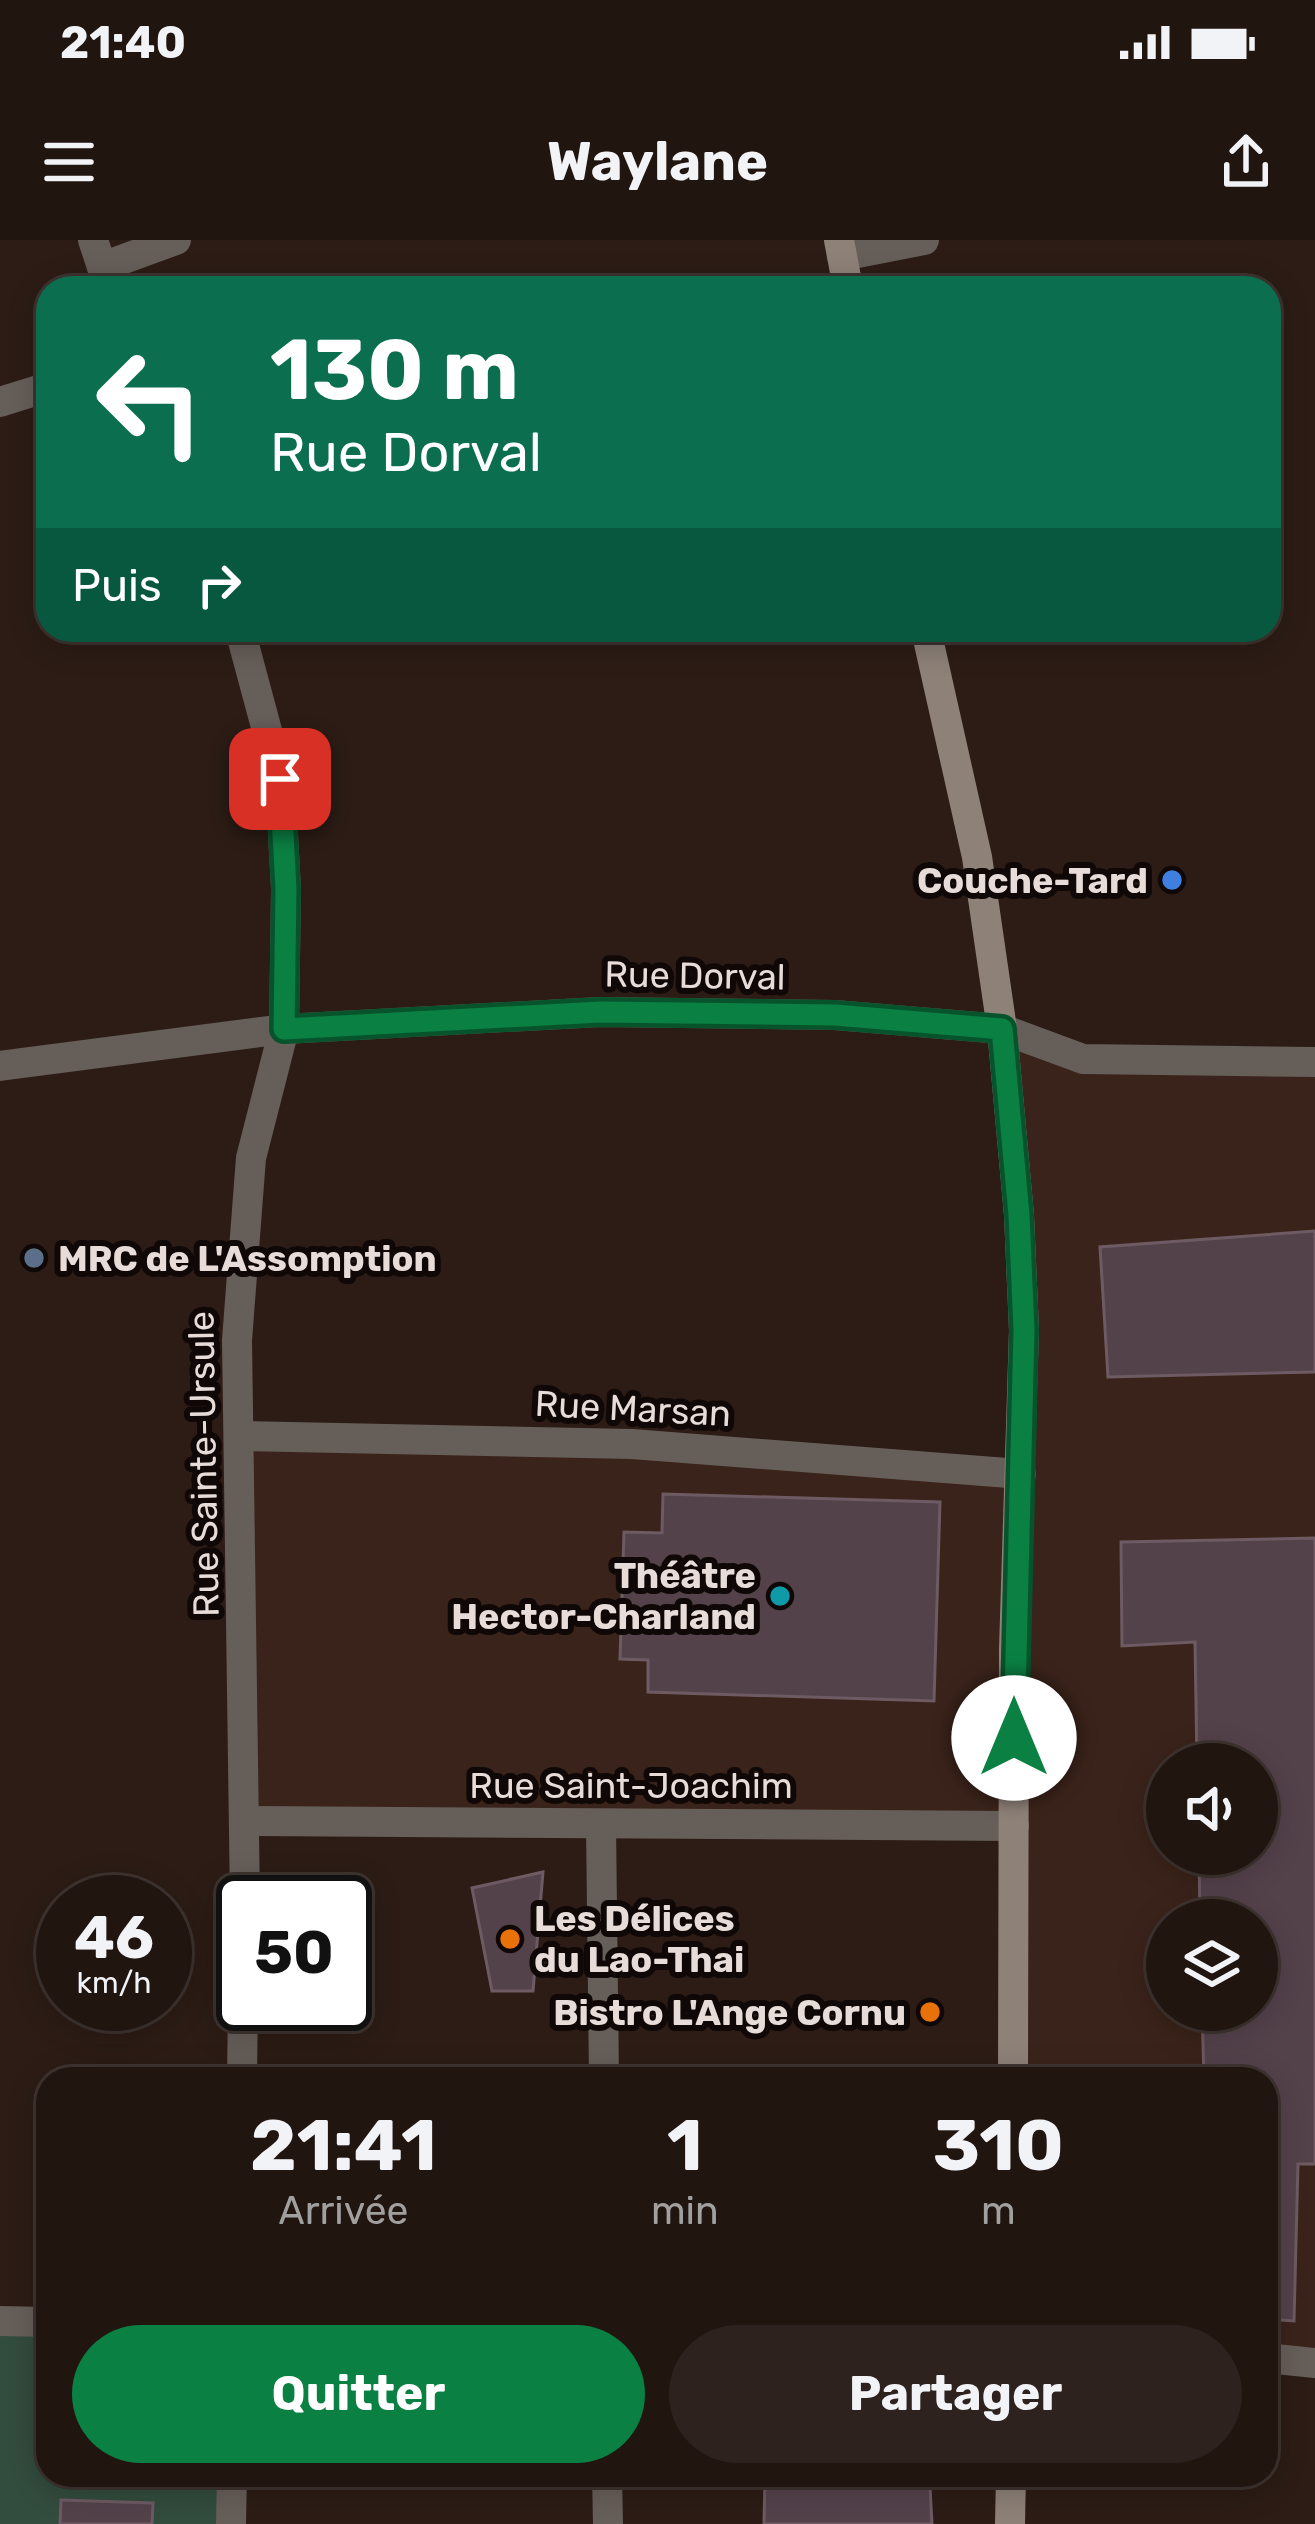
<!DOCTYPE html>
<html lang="fr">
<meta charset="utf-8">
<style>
:root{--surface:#211510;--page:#2d221e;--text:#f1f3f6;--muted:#a29f9f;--line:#3e3430;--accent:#0b8043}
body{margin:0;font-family:Rubik,sans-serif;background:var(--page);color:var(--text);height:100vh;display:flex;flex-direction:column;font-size:45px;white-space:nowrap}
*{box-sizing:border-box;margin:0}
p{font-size:39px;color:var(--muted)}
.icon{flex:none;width:66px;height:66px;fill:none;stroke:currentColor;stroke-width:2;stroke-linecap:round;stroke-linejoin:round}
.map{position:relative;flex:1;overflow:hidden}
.panel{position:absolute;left:36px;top:1827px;width:1242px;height:420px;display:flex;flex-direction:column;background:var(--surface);border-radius:36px;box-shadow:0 6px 30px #0003,0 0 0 3px var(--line)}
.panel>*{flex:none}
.top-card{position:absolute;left:36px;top:36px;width:1245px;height:366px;border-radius:36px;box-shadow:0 6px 30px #0003,0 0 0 3px var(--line);background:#0b6e4f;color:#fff;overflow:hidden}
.buttons{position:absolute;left:1146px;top:1503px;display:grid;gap:24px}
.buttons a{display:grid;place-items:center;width:132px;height:132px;border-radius:50%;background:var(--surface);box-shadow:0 6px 30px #0003,0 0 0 3px var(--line);font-size:60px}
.speed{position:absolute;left:36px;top:1635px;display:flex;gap:24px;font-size:60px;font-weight:700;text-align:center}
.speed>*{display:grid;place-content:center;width:156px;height:156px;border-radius:50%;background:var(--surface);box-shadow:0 6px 30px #0003,0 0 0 3px var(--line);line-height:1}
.speed small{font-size:30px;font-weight:400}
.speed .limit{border:6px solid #111;border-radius:18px;background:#fff;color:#111}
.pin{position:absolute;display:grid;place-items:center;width:102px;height:102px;color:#fff;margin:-51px;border-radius:24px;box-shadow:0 6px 18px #0006}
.me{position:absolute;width:132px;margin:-66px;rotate:0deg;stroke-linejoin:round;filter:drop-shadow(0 0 9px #0008)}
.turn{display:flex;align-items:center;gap:42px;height:252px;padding:0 36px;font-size:54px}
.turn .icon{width:156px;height:156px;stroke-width:2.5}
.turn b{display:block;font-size:84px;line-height:102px}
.then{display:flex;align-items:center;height:114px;padding:0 36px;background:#0003;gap:24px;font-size:45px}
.eta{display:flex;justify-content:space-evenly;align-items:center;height:204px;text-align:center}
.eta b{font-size:72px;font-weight:700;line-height:84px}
.cta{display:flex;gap:24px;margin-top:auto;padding:24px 36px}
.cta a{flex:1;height:138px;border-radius:72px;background:var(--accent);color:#fff;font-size:48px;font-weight:700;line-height:138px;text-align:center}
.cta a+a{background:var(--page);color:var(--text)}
.status{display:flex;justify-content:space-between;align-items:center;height:84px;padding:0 60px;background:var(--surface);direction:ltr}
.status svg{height:33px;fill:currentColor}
header{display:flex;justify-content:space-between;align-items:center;height:156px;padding:0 36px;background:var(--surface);font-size:54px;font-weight:700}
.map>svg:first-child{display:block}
.built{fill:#3a231a;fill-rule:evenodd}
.green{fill:#324c3d}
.building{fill:#54424b;stroke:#6e5a63;stroke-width:3}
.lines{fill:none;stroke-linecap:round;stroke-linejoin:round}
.minor{stroke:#665e59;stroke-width:30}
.tertiary{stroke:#665e59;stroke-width:30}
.secondary{stroke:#8d8178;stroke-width:30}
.route-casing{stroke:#07532c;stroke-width:30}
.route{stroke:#0b8043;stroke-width:21}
.shop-dot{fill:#3f7fe0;stroke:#0f0806;stroke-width:4.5}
.service-dot{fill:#5c6f8a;stroke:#0f0806;stroke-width:4.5}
.culture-dot{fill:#0f9aa8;stroke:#0f0806;stroke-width:4.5}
.food-dot{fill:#e8710a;stroke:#0f0806;stroke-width:4.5}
.labels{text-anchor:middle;stroke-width:12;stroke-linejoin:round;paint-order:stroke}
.poi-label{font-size:36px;font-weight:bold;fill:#e7dcd7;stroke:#0f0806;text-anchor:end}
.street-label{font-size:36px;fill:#e7dcd7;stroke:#0f0806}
</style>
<div class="status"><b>21:40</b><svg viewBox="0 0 49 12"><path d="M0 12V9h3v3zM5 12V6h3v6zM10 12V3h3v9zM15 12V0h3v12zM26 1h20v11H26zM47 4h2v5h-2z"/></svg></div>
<header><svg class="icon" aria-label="menu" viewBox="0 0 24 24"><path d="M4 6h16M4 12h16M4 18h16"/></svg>Waylane<svg class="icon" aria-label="share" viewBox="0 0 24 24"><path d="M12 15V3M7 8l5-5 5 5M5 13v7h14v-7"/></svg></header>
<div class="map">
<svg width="1315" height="2284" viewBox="0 0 1315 2284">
<rect width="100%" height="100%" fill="#2c1c15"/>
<path class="built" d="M1002,789L1083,819L1315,822V2114L1266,2111V1839H1013V1586L247,1581L241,1196L1020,1234ZM1167,1524H1257V1614H1167ZM1167,1680H1257V1770H1167Z"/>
<path class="green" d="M0,2081L48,2082V2235H232L231,2284H0Z"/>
<g class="building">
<path d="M1315,991V1132L1108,1137L1100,1007Z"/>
<path d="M663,1254L940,1262L934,1461L648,1452V1420L620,1419L624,1292L662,1293Z"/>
<path d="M1315,1298V1924H1298L1294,2081L1266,2079V1839H1204L1202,1770H1257V1680H1200L1199,1614H1257V1524H1197L1195,1402L1122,1406L1121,1302Z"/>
<path d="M543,1632L533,1751H492L472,1648Z"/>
<path d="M765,2235H841L930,2246L932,2284H764Z"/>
<path d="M61,2260L153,2263L152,2284H60Z"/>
</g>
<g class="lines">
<g class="minor">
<path d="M93,0L109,48"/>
<path d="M842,16L924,0"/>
<path d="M102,27L176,0"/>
<path d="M0,162L48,147"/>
<path d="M240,390L280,539L286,649L284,789L251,918L237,1100L245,1662"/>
<path d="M241,1196L632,1204L1021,1234"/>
<path d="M247,1581L1014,1586"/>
<path d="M601,1584L604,1839"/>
<path d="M242,1839L243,1764"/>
<path d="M0,2081L48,2082"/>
<path d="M1266,2118L1315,2123"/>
<path d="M607,2235L608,2284"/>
<path d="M231,2284L232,2235"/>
</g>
<path class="tertiary" d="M0,826L284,789L600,772L835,775L1002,789L1083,819L1315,822"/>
<g class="secondary">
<path d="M839,0L848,48"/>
<path d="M926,390L977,617L1002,789L1019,975L1024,1090L1014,1409L1013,1839"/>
<path d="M1010,2284L1011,2235"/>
</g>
</g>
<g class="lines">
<g class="route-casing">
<path id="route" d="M280,539L286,649L284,789L600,772L835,775L1002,789L1019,975L1024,1090L1014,1498"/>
</g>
<use href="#route" class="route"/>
</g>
<circle class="shop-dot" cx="1172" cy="640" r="12"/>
<circle class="service-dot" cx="34" cy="1018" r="12"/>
<circle class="culture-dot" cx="780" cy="1356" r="12"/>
<g class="food-dot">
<circle cx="510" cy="1699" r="12"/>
<circle cx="930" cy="1772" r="12"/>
</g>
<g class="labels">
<g class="poi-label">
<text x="1148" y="653">Couche-Tard</text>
<text x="58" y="1031" text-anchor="start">MRC de L'Assomption</text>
<text x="756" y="1348">Théâtre<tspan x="756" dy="41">Hector-Charland</tspan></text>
<text x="534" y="1691" text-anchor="start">Les Délices<tspan x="534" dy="41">du Lao-Thai</tspan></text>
<text x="906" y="1785">Bistro L'Ange Cornu</text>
</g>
<g class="street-label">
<text transform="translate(695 735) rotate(1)" y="13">Rue Dorval</text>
<text transform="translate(633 1168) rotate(3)" y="13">Rue Marsan</text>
<text transform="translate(203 1224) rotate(-91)" y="13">Rue Sainte-Ursule</text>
<text x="631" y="1558">Rue Saint-Joachim</text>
</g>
</g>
</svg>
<div class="buttons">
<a><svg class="icon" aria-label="sound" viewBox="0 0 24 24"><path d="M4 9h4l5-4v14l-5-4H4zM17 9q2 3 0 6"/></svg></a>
<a><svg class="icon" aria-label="layers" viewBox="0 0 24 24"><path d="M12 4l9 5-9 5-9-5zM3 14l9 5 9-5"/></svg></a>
</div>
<div class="speed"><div>46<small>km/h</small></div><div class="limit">50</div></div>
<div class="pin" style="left:280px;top:539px;background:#d93025"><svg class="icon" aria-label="arrive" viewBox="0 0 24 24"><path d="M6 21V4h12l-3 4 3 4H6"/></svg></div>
<svg class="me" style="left:1014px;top:1498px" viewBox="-20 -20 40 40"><circle r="19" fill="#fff"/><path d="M0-13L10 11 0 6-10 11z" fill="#0b8043"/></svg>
<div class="top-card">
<div class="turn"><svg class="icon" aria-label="left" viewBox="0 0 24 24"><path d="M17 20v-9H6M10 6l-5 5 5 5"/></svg><div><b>130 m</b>Rue Dorval</div></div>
<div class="then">Puis<svg class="icon" aria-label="right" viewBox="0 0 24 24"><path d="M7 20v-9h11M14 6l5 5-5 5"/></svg></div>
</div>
<section class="panel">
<div class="eta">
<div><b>21:41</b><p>Arrivée</p></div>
<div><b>1</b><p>min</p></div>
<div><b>310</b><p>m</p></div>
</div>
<div class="cta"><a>Quitter</a><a>Partager</a></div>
</section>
</div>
